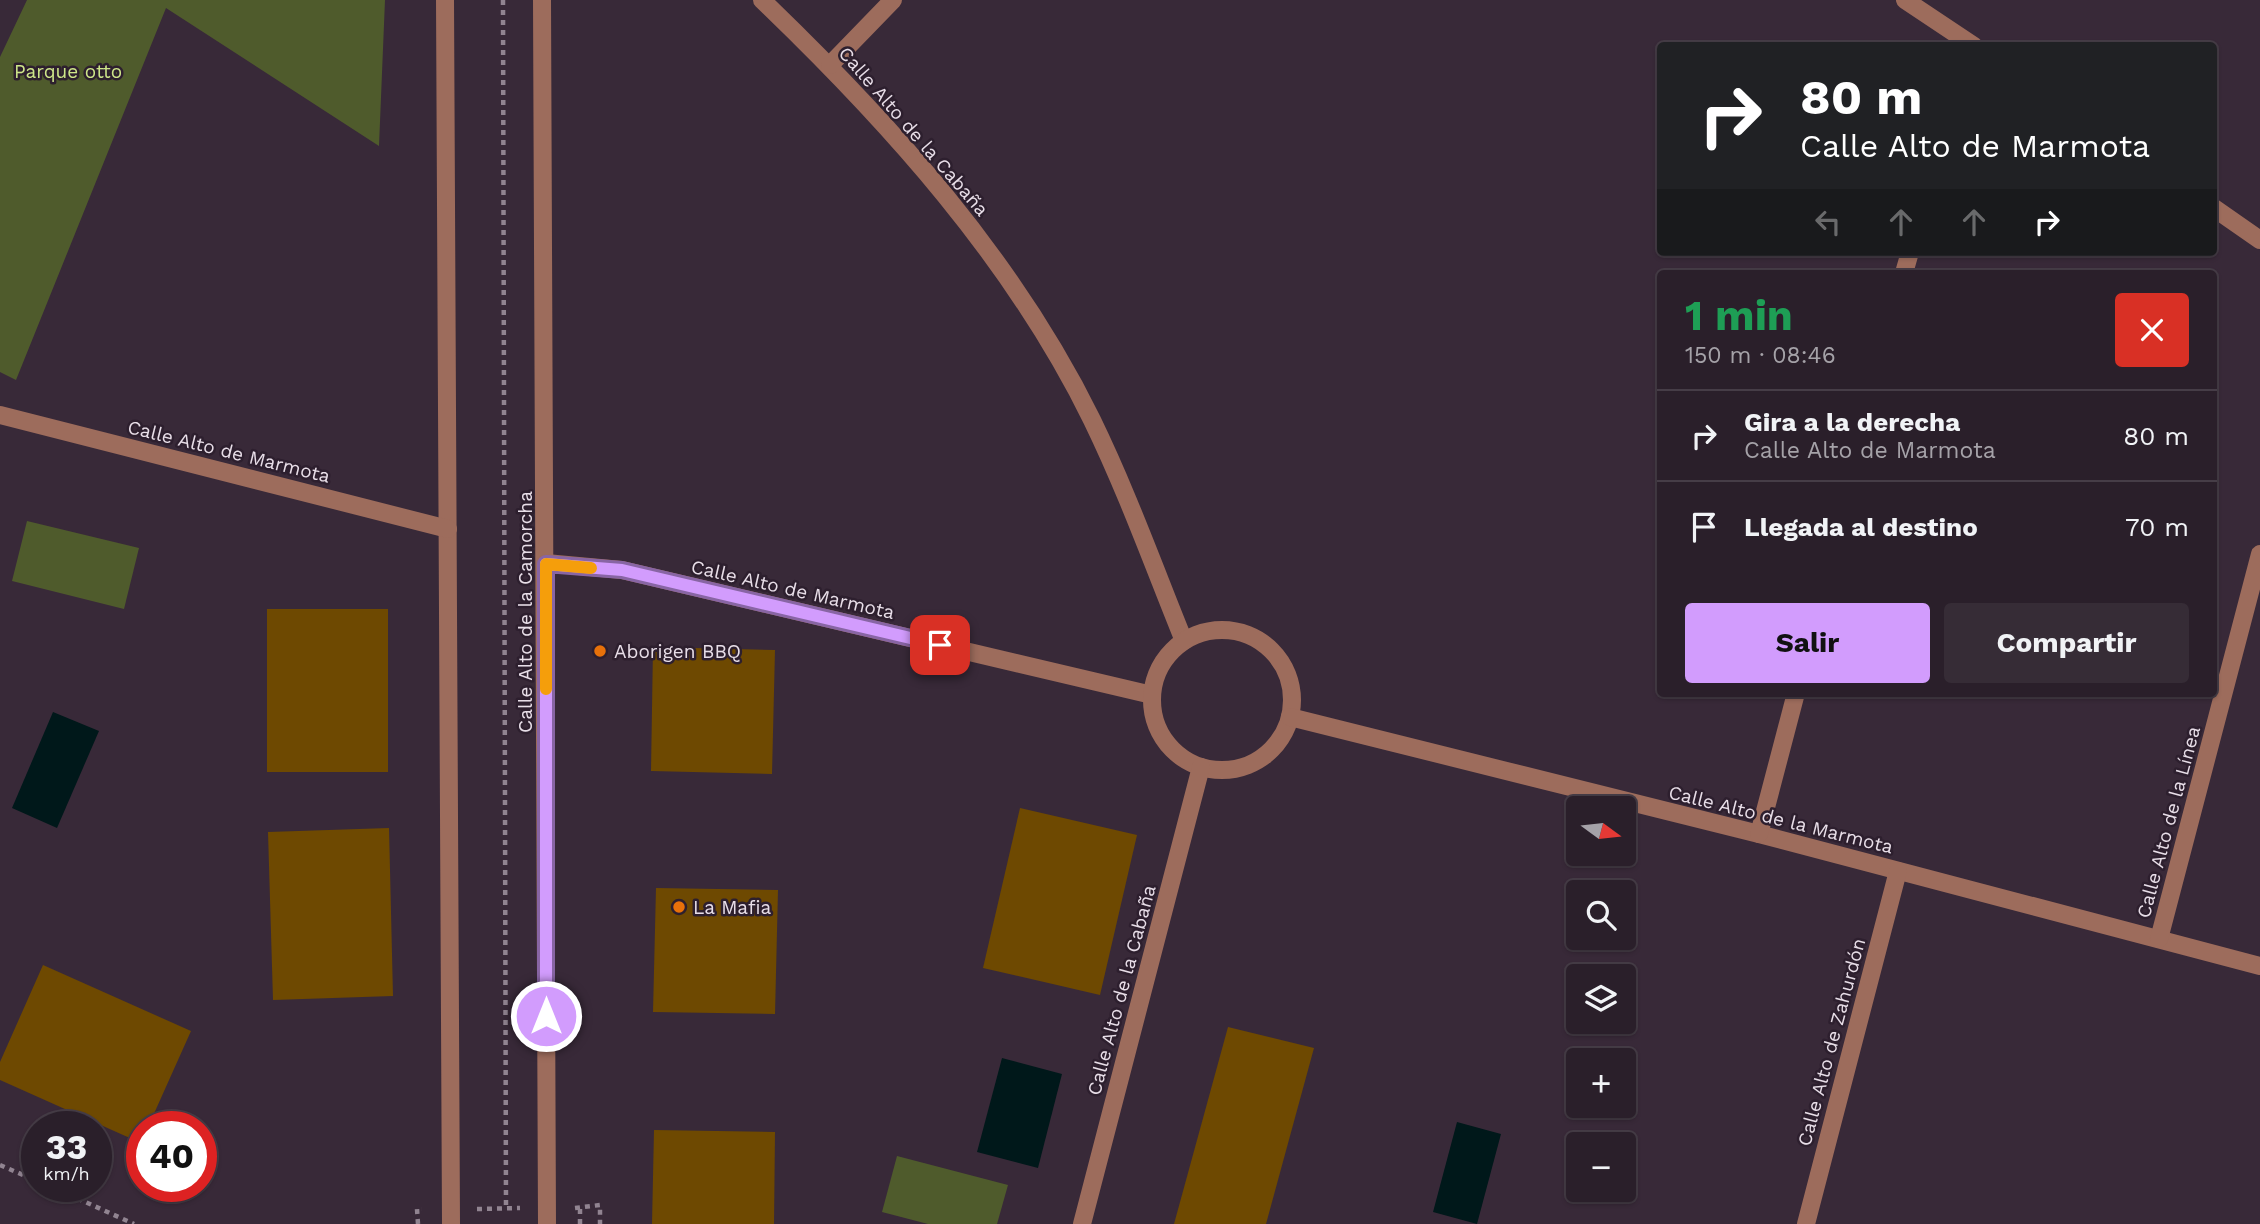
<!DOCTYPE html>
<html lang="es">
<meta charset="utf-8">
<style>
:root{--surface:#2a1f2a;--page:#362c36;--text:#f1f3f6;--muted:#a5a2a8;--line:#463d47;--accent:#d29cfd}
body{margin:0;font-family:"Work Sans",sans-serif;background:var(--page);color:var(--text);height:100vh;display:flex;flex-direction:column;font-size:26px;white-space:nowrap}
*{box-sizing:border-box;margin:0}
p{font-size:23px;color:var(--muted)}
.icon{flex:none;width:38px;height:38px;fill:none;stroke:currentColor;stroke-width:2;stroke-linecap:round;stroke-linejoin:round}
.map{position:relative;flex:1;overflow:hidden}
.details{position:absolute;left:1657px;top:270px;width:560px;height:427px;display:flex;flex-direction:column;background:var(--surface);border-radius:7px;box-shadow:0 2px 5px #0004,0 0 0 2px var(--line)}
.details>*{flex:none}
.banner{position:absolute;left:1657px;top:42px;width:560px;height:214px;border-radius:7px;box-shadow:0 2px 5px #0004,0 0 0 2px var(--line);background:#202124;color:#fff;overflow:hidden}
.needle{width:46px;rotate:105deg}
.controls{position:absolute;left:1566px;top:796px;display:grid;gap:14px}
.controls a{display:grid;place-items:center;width:70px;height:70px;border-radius:7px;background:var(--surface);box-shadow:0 2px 5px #0004,0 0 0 2px var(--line);font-size:35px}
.speed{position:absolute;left:21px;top:1111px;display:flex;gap:14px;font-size:35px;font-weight:700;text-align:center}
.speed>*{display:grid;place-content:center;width:91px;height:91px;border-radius:50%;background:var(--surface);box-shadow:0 2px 5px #0004,0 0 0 2px var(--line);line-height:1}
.speed small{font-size:18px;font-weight:400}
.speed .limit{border:10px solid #d22;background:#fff;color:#111}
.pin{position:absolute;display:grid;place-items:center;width:60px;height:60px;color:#fff;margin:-30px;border-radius:14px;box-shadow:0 4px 10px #0006}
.me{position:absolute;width:77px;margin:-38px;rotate:0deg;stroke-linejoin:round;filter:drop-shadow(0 0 5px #0008)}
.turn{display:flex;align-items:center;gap:24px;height:147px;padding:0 28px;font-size:32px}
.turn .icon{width:91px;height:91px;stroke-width:2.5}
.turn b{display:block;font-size:49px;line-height:60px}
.lanes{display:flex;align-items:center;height:66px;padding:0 28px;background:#0003;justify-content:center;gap:35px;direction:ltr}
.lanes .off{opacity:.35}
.round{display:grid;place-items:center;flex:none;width:74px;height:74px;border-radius:7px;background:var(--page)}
.overview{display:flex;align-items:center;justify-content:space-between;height:119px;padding:0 28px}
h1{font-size:42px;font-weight:700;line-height:52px;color:#1e9e55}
.primary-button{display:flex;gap:14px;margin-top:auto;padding:14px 28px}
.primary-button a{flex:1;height:80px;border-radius:7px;background:var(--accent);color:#111;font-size:28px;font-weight:700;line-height:80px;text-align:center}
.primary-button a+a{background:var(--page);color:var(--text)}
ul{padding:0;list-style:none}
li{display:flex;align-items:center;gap:21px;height:91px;padding:0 28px;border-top:2px solid var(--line)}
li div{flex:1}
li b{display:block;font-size:26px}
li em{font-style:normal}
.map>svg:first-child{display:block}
.green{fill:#4f5b2c}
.water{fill:#00181a}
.building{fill:#6e4901}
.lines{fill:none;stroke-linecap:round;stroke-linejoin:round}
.path{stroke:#918491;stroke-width:4.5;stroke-dasharray:5 5;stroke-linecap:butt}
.minor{stroke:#9d6c5c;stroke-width:18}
.route-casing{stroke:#8865a4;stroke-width:18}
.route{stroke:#d29cfd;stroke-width:12}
.slow{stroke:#f59e0b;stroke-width:12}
.food-dot{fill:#e8710a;stroke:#2d1f2e;stroke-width:2.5}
.labels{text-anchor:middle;stroke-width:5;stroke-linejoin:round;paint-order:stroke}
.park-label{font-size:19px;fill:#cee689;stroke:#2d1f2e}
.street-label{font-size:19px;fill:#e8dee8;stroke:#2d1f2e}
.poi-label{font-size:19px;fill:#e8dee8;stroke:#2d1f2e;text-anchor:start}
</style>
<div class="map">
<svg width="2260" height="1224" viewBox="0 0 2260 1224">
<rect width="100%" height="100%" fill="#382938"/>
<g class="green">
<path d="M27,0H385L379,146L166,8L16,380L0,372V57Z"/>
<path d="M27,521L139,548L124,609L12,581Z"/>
<path d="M897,1156L1008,1185L997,1224H928L882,1212Z"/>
</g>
<g class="water">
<path d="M53,712L99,731L57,828L12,808Z"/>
<path d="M1002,1058L1062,1074L1038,1168L977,1152Z"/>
<path d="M1457,1122L1501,1134L1477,1224L1433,1212Z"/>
</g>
<g class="building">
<rect x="267" y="609" width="121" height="163"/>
<path d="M653,647L775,650L772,774L651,771Z"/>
<path d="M1020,808L1137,835L1100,995L983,968Z"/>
<path d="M389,828L393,996L273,1000L268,832Z"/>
<path d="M656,888L778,890L775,1014L653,1012Z"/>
<path d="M43,965L191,1031L148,1127H142L141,1143L0,1080V1062Z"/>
<path d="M1228,1027L1314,1048L1266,1224H1174Z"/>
<path d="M654,1130L775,1132L774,1224H652Z"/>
</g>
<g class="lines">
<g class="path">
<path d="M503,0L506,1209"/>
<path d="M0,1165L37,1181"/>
<path d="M50,1186L134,1224"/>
<path d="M575,1208L600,1205V1224"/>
<path d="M477,1209L520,1208"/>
<path d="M418,1224L417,1209H422"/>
<path d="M580,1224V1208"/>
</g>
<g class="minor">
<path d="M445,0L451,1224"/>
<path d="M542,0L547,1224"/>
<path d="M762,0C890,123 1013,259 1092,420C1127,492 1154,567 1184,641"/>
<path d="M1905,0L1974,46"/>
<path d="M830,65L893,0"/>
<path d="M2214,208L2260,240"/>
<path d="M1904,273L1910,252"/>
<path d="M0,415L448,529"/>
<path d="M546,563L622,570L1152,695"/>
<circle cx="1222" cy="700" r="70"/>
<path d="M1290,717L1759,834L2260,966"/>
<path d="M1759,834L1796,693"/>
<path d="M2159,939L2260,554"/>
<path d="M1082,1224L1201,767"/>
<path d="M1806,1224L1898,871"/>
</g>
</g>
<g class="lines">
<g class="route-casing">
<path id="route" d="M546,1016V564L622,570L940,645"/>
</g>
<use href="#route" class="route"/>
<path class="slow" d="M546,689V564L591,568"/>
</g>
<g class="food-dot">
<circle cx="600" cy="651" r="7"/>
<circle cx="679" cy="907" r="7"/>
</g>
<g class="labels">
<g class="park-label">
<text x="68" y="78">Parque otto</text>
</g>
<g class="street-label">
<text transform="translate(914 131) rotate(49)" y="7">Calle Alto de la Cabaña</text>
<text transform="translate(229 451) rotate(14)" y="7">Calle Alto de Marmota</text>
<text transform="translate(793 589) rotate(13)" y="7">Calle Alto de Marmota</text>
<text transform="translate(525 612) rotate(-90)" y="7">Calle Alto de la Camorcha</text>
<text transform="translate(1781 819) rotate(14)" y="7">Calle Alto de la Marmota</text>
<text transform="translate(2168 822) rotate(-75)" y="7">Calle Alto de la Línea</text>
<text transform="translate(1121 990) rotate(-75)" y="7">Calle Alto de la Cabaña</text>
<text transform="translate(1831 1042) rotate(-75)" y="7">Calle Alto de Zahurdón</text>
</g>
<g class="poi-label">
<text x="614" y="658">Aborigen BBQ</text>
<text x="693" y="914">La Mafia</text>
</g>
</g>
</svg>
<div class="controls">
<a><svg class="needle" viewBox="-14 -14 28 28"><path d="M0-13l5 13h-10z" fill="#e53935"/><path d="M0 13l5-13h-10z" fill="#a5a2a8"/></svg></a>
<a><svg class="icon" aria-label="search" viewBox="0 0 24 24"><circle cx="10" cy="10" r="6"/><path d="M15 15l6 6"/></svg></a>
<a><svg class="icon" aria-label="layers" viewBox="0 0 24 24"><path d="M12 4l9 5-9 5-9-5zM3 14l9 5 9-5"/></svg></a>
<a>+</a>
<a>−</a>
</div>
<div class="speed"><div>33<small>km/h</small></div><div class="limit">40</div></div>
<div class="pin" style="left:940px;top:645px;background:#d93025"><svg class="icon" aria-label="arrive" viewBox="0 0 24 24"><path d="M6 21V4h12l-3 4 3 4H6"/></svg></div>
<svg class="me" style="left:546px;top:1016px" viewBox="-20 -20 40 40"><circle r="17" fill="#d29cfd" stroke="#fff" stroke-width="3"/><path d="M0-11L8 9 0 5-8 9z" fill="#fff"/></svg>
<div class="banner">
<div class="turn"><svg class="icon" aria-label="right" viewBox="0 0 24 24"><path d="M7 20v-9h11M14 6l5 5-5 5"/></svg><div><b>80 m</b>Calle Alto de Marmota</div></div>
<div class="lanes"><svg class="icon off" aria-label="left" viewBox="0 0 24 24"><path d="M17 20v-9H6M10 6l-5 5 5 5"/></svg><svg class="icon off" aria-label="ahead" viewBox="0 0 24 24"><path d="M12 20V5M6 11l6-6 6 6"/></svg><svg class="icon off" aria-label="ahead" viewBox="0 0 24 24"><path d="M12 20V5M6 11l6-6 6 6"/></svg><svg class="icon" aria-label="right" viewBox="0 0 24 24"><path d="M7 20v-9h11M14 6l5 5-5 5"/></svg></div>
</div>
<section class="details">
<div class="overview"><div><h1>1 min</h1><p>150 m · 08:46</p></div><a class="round" style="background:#d93025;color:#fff"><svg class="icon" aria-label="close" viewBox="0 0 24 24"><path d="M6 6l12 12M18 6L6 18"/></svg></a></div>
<ul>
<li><svg class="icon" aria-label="right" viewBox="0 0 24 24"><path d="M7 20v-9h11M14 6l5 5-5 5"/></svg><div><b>Gira a la derecha</b><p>Calle Alto de Marmota</p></div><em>80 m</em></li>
<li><svg class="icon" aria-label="arrive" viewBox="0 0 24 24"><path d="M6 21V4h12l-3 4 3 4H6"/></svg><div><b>Llegada al destino</b></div><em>70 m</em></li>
</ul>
<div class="primary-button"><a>Salir</a><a>Compartir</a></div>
</section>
</div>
